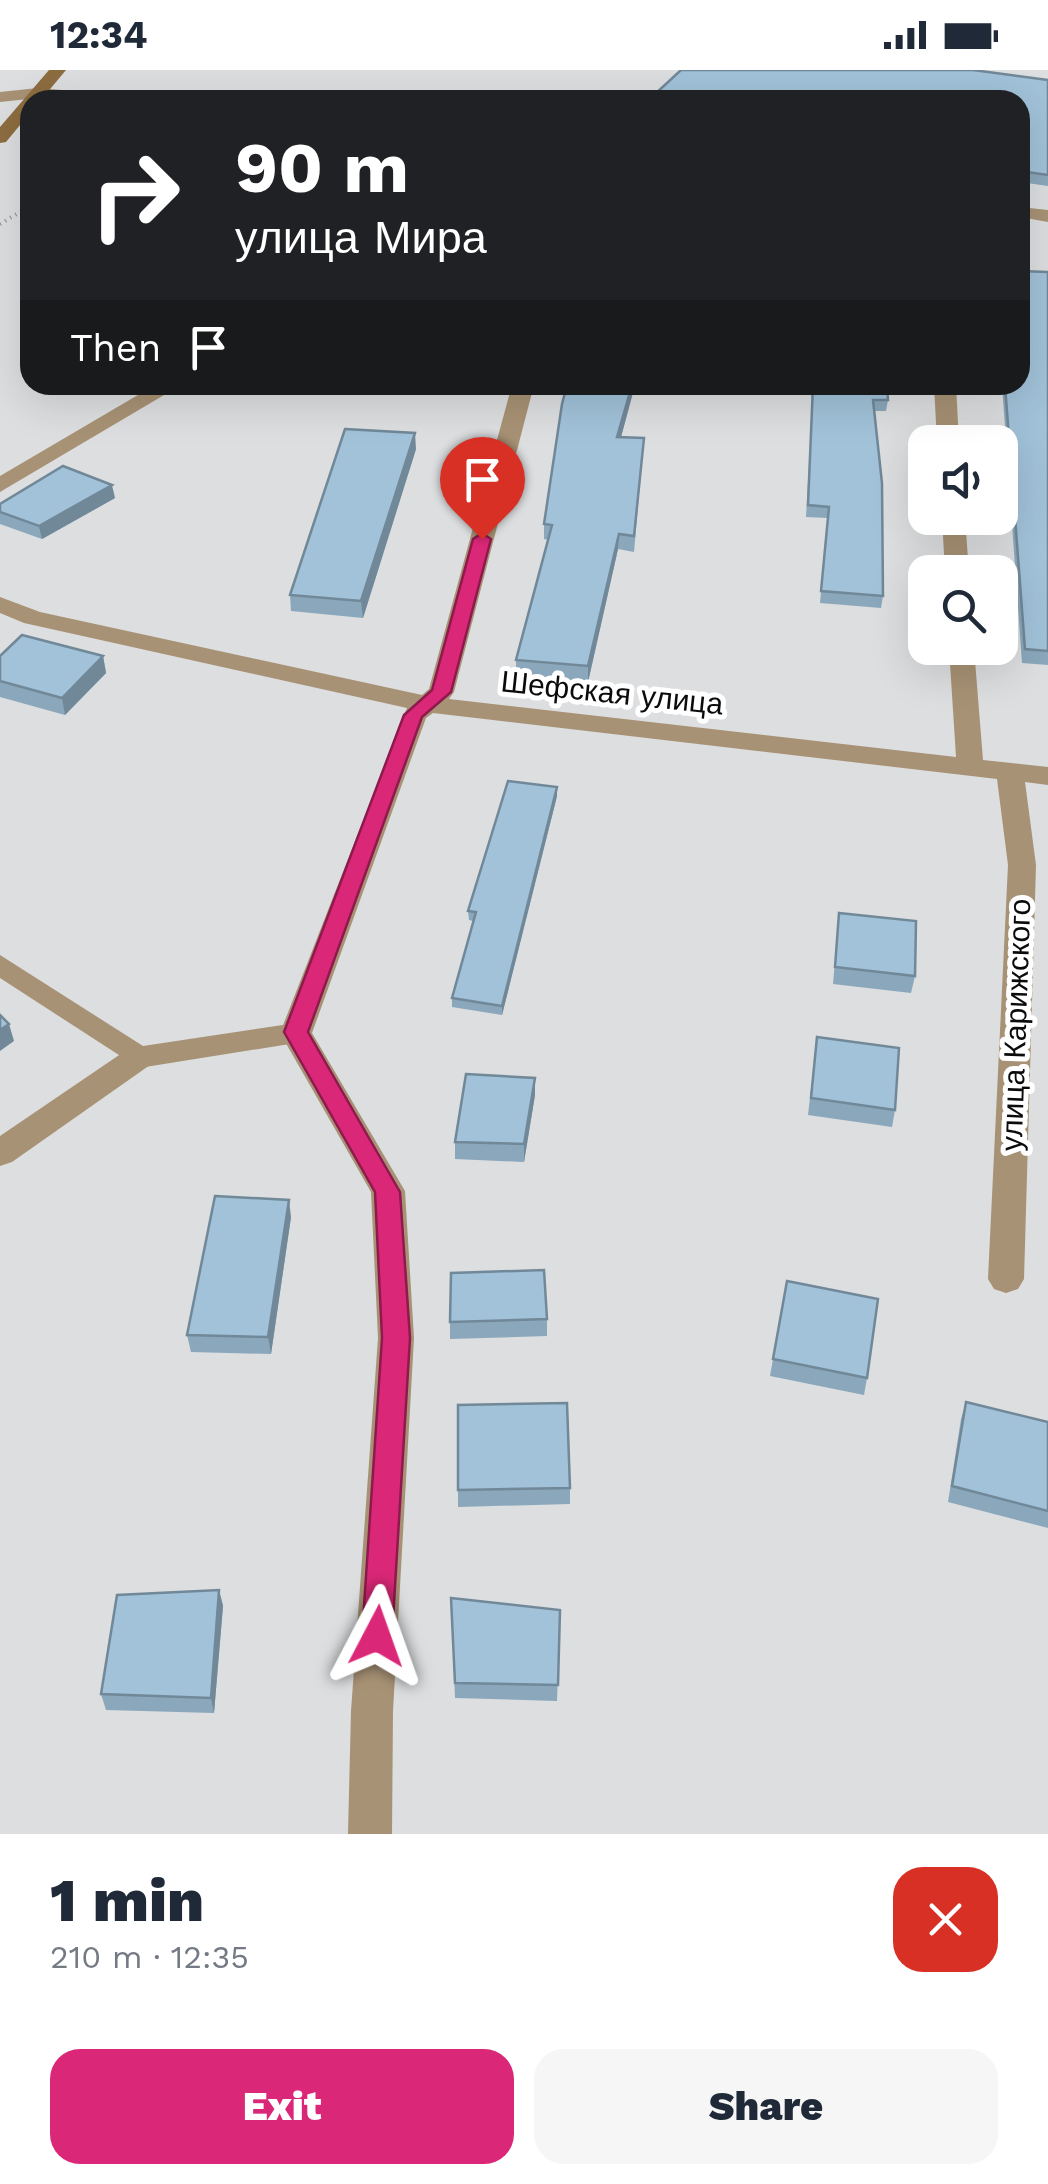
<!DOCTYPE html>
<meta charset="utf-8">
<style>
:root{--surface:#fff;--page:#f6f6f7;--text:#1f2937;--muted:#747a83;--accent:#db2777}
body{margin:0;font-family:"Work Sans",sans-serif;background:var(--page);color:var(--text);height:100vh;display:flex;flex-direction:column;font-size:38px;white-space:nowrap}
*{box-sizing:border-box;margin:0}
p{font-size:32px;color:var(--muted)}
.icon{flex:none;width:55px;height:55px;fill:none;stroke:currentColor;stroke-width:2;stroke-linecap:round;stroke-linejoin:round}
.map{position:relative;height:1764px;overflow:hidden}
.panel{display:flex;flex-direction:column;background:var(--surface);flex:1}
.panel>*{flex:none}
.banner{position:absolute;left:20px;top:20px;width:1010px;height:305px;border-radius:30px;box-shadow:0 10px 40px #0002;background:#202124;color:#fff;overflow:hidden}
.fabs{position:absolute;left:908px;top:355px;display:grid;gap:20px}
.fabs a{display:grid;place-items:center;width:110px;height:110px;border-radius:20px;background:var(--surface);box-shadow:0 10px 40px #0002;font-size:50px}
.pin{position:absolute;display:grid;place-items:center;width:85px;height:85px;color:#fff;margin:-102px -42px;border-radius:50% 50% 50% 0;rotate:-45deg;box-shadow:0 0 10px #0007}
.pin .icon{rotate:45deg}
.me{position:absolute;width:110px;margin:-55px;rotate:4deg;stroke-linejoin:round;filter:drop-shadow(0 0 8px #0008)}
.turn{display:flex;align-items:center;gap:35px;height:210px;padding:0 50px;font-size:45px}
.turn .icon{width:130px;height:130px;stroke-width:2.5}
.turn b{display:block;font-size:70px;line-height:85px}
.then{display:flex;align-items:center;height:95px;padding:0 50px;background:#0003;gap:20px;font-size:38px}
.round{display:grid;place-items:center;flex:none;width:105px;height:105px;border-radius:30px;background:var(--page)}
.summary{display:flex;align-items:center;justify-content:space-between;height:170px;padding:0 50px}
h1{font-size:60px;font-weight:800;line-height:75px}
.cta{display:flex;gap:20px;margin-top:auto;padding:20px 50px}
.cta a{flex:1;height:115px;border-radius:30px;background:var(--accent);color:#fff;font-size:40px;font-weight:800;line-height:115px;text-align:center}
.cta a+a{background:var(--page);color:var(--text)}
.status{display:flex;justify-content:space-between;align-items:center;height:70px;padding:0 50px;background:var(--surface);direction:ltr}
.status svg{height:28px;fill:currentColor}
.map>svg:first-child{display:block}
.lines{fill:none;stroke-linecap:round;stroke-linejoin:round}
.path{stroke:#8b8c8e;stroke-width:4;stroke-dasharray:1 5;stroke-linecap:butt}
.lane{fill:#a89275;fill-rule:evenodd}
.street{fill:#a89275;fill-rule:evenodd}
.secondary{fill:#8d6d40;fill-rule:evenodd}
.wall{fill:#8aa7bb}
.shaded-wall{fill:#718898}
.building{fill:#a1c2d9;stroke:#718898;stroke-width:2.5}
.route{fill:#db2777;stroke:#8e194d;stroke-width:2.5}
.labels{text-anchor:middle;stroke-width:10;stroke-linejoin:round;paint-order:stroke}
.street-label{font-size:30px;fill:#0b0b0c;stroke:#fff}
</style>
<div class="status"><b>12:34</b><svg viewBox="0 0 49 12"><path d="M0 12V9h3v3zM5 12V6h3v6zM10 12V3h3v9zM15 12V0h3v12zM26 1h20v11H26zM47 4h2v5h-2z"/></svg></div>
<div class="map">
<svg width="1048" height="1764" viewBox="0 0 1048 1764">
<rect width="100%" height="100%" fill="#dcdee0"/>
<g class="lines">
<path class="path" d="M0,154L30,136"/>
<path class="lane" d="M0,885L143,976L296,953L306,956L310,963L306,970L296,973L139,998L0,908Z"/>
<g class="street">
<path d="M38,18L121,25L129,30L38,28L0,32V22Z"/>
<path d="M1020,137L1048,140V152L1020,147Z"/>
<path d="M155,315H181L0,422V406Z"/>
<path d="M512,315H534L454,622L449,629L956,687L949,578H974L983,690L1048,697V715L1025,712L1036,795L1024,1209L1018,1219L1006,1223L994,1219L988,1209L1008,795L997,709L433,643L426,648L312,963L405,1121L414,1268L393,1641L392,1764H348L351,1641L378,1268L371,1122L280,963L407,638L24,553L0,543V527L40,542L422,625L429,619Z"/>
<path d="M934,315H956L959,372H937Z"/>
<path d="M942,448H965L969,502H945Z"/>
<path d="M139,975L150,979L155,987L150,995L12,1092L0,1096V1066L128,979Z"/>
</g>
<path class="secondary" d="M49,0H66L41,30H30V43L6,72L0,73V57Z"/>
</g>
<g class="wall">
<path d="M1048,10V116L1020,112V30Z"/>
<path d="M1048,202V595L1022,593L1002,315H1020Z"/>
<path d="M635,315L621,367L644,368L634,482L618,479L588,612L516,606V590L548,470L544,469V454Z"/>
<path d="M811,315H887L888,330L886,341H875L883,526L881,538L820,533L828,448L806,447L812,338Z"/>
<path d="M416,379L363,548L291,541L290,525Z"/>
<path d="M115,428L42,469L0,454V434Z"/>
<path d="M0,586H103L106,603L65,645L0,627Z"/>
<path d="M557,717V726L502,945L452,937V928L473,851L469,850L468,841Z"/>
<path d="M839,843L915,906L911,923L833,914Z"/>
<path d="M817,967L895,1040L892,1057L808,1045Z"/>
<path d="M535,1008V1025L524,1092L455,1089V1072Z"/>
<path d="M291,1147L271,1284L191,1282L187,1265Z"/>
<path d="M787,1211L867,1308L864,1325L770,1306Z"/>
<path d="M547,1249V1266L450,1269V1252Z"/>
<path d="M966,1332L1048,1352V1458L948,1432L961,1349Z"/>
<path d="M570,1418V1434L458,1437V1420Z"/>
<path d="M219,1520L223,1536L214,1643L106,1640L101,1624Z"/>
<path d="M451,1528L560,1540L557,1631L455,1628Z"/>
</g>
<g class="shaded-wall">
<path d="M632,315H635L617,382V367Z"/>
<path d="M415,363L416,379L363,548L361,531Z"/>
<path d="M112,415L115,428L42,469L39,456Z"/>
<path d="M619,464L618,479L588,612V596Z"/>
<path d="M103,586L106,603L65,645L62,628Z"/>
<path d="M557,717V726L502,945V936Z"/>
<path d="M9,954L14,971L0,981V960Z"/>
<path d="M535,1008V1025L524,1092V1074Z"/>
<path d="M289,1130L291,1147L271,1284L268,1267Z"/>
<path d="M219,1520L223,1536L214,1643L211,1628Z"/>
</g>
<g class="building">
<path d="M681,0H973L1048,10V105L1020,101V30H652L654,25Z"/>
<path d="M1020,201L1048,202V581L1025,579L1005,315H1020Z"/>
<path d="M567,315H632L617,367L644,368L634,466L619,464L588,596L516,590L552,455L544,454L562,334Z"/>
<path d="M813,315H887L888,330H873L882,413L883,526L821,521L829,437L808,435Z"/>
<path d="M345,359L415,363L361,531L290,525Z"/>
<path d="M63,396L112,415L39,456L0,442V434Z"/>
<path d="M22,565L103,586L62,628L0,611V586Z"/>
<path d="M508,711L557,717L502,936L452,928L476,842L468,841Z"/>
<path d="M839,843L916,851L915,906L835,897Z"/>
<path d="M0,945L9,954L0,960Z"/>
<path d="M817,967L899,978L895,1040L811,1028Z"/>
<path d="M466,1004L535,1008L524,1074L455,1072Z"/>
<path d="M215,1126L289,1130L268,1267L187,1265Z"/>
<path d="M544,1200L547,1249L450,1252L451,1203Z"/>
<path d="M787,1211L878,1229L867,1308L773,1289Z"/>
<path d="M966,1332L1048,1352V1441L952,1416Z"/>
<path d="M567,1333L570,1418L458,1420V1335Z"/>
<path d="M219,1520L211,1628L101,1624L117,1525Z"/>
<path d="M451,1528L560,1540L558,1615L455,1613Z"/>
</g>
<path class="route" d="M482,463L491,469L451,622L422,647L308,962L400,1122L410,1268L392,1566L388,1576L377,1581L366,1576L362,1566L382,1268L375,1122L284,962L404,645L432,620L473,469Z"/>
<g class="labels">
<g class="street-label">
<text transform="translate(612 623) rotate(6)" y="10">Шефская улица</text>
<text transform="translate(1016 955) rotate(-88)" y="10">улица Карижского</text>
</g>
</g>
</svg>
<div class="fabs">
<a><svg class="icon" aria-label="sound" viewBox="0 0 24 24"><path d="M4 9h4l5-4v14l-5-4H4zM17 9q2 3 0 6"/></svg></a>
<a><svg class="icon" aria-label="search" viewBox="0 0 24 24"><circle cx="10" cy="10" r="6"/><path d="M15 15l6 6"/></svg></a>
</div>
<div class="pin" style="left:482px;top:469px;background:#d93025"><svg class="icon" aria-label="arrive" viewBox="0 0 24 24"><path d="M6 21V4h12l-3 4 3 4H6"/></svg></div>
<svg class="me" style="left:377px;top:1566px" viewBox="-20 -20 40 40"><path d="M0-17L14 15 0 8-14 15z" fill="#db2777" stroke="#fff" stroke-width="4"/></svg>
<div class="banner">
<div class="turn"><svg class="icon" aria-label="right" viewBox="0 0 24 24"><path d="M7 20v-9h11M14 6l5 5-5 5"/></svg><div><b>90 m</b>улица Мира</div></div>
<div class="then">Then<svg class="icon" aria-label="arrive" viewBox="0 0 24 24"><path d="M6 21V4h12l-3 4 3 4H6"/></svg></div>
</div>
</div>
<section class="panel">
<div class="summary"><div><h1>1 min</h1><p>210 m · 12:35</p></div><a class="round" style="background:#d93025;color:#fff"><svg class="icon" aria-label="close" viewBox="0 0 24 24"><path d="M6 6l12 12M18 6L6 18"/></svg></a></div>
<div class="cta"><a>Exit</a><a>Share</a></div>
</section>
